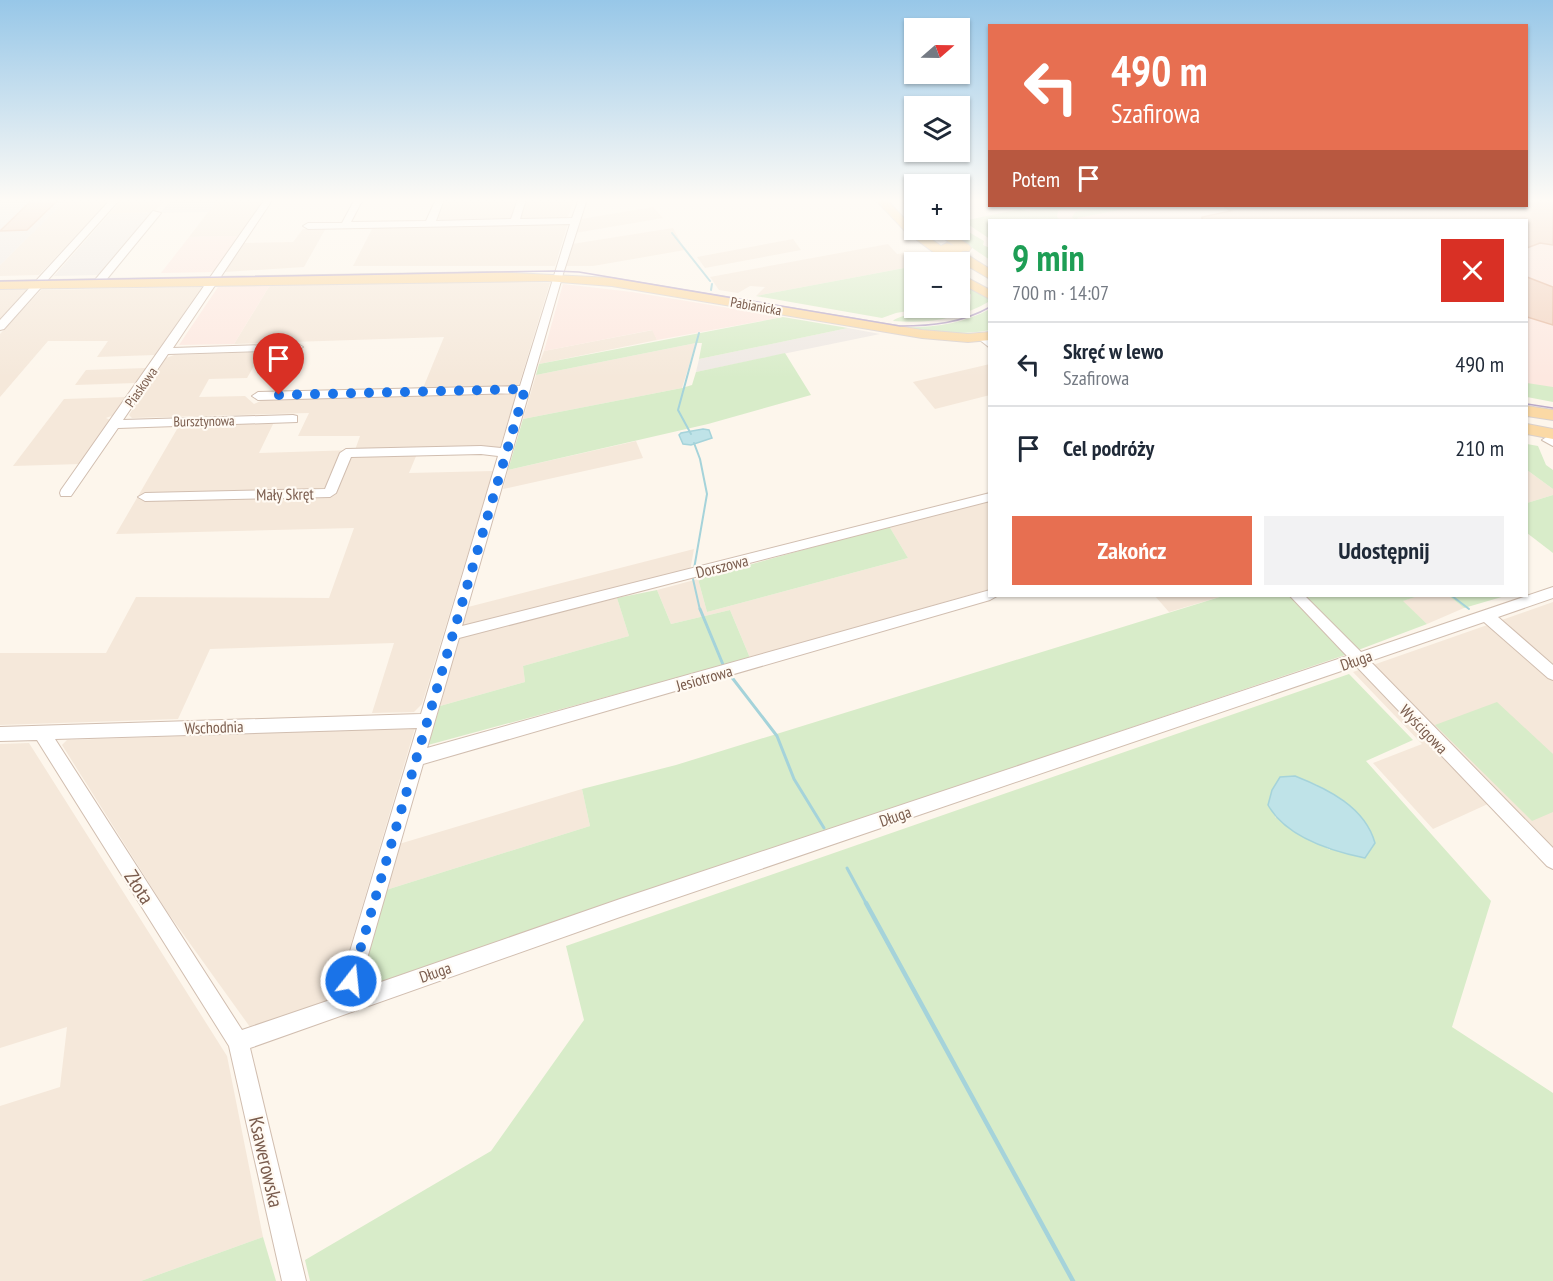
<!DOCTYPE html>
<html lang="pl">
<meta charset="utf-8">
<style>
:root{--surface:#fff;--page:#f2f2f3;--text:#1f2937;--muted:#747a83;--line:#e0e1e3;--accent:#e76f51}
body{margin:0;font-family:"PT Sans Narrow",sans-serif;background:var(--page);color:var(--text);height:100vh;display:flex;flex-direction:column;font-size:22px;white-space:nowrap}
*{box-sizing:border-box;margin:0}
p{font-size:20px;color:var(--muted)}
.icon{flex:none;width:33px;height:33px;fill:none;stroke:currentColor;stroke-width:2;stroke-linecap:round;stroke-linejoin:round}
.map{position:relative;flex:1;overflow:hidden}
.details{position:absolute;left:988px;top:219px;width:540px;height:378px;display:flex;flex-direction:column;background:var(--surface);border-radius:0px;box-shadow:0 2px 4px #0004}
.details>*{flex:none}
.hud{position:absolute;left:988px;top:24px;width:540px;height:183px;border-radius:0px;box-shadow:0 2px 4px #0004;background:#e76f51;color:#fff;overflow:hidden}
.needle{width:39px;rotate:70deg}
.tools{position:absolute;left:904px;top:18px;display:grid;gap:12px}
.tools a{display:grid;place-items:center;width:66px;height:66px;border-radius:0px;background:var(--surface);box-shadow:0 2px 4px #0004;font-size:30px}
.pin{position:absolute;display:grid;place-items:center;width:51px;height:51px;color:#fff;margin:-62px -26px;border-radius:50% 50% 50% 0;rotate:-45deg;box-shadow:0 0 6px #0007}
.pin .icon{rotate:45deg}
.me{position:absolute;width:66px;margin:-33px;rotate:16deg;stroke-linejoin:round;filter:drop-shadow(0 0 4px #0008)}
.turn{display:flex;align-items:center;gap:21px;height:126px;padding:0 24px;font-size:27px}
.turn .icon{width:78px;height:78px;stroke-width:2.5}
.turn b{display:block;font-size:42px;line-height:51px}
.then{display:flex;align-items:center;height:57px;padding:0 24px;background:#0003;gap:12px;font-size:22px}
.round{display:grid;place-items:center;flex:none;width:63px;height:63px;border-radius:0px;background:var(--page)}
.summary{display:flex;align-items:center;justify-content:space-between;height:102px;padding:0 24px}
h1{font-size:36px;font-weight:800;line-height:45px;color:#1e9e55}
.primary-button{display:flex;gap:12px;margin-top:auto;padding:12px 24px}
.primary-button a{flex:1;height:69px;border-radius:0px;background:var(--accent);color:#fff;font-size:24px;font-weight:800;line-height:69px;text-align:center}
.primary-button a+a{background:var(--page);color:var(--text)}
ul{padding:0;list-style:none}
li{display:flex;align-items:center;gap:18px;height:84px;padding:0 24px;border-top:2px solid var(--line)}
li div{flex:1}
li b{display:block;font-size:22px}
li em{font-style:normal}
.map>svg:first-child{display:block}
.residential{fill:#f5e8da}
.commercial{fill:#fde8e0}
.industrial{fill:#efe9e4}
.green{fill:#d8ecc9;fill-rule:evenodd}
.water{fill:#bfe3e8;stroke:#a5d3da;stroke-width:1.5}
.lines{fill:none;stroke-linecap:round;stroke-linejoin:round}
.stream-far2{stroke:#a5d3da;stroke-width:2}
.stream-far1{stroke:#a5d3da;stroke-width:3}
.stream{stroke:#a5d3da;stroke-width:4.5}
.building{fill:#f3d5c3;stroke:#e6bba3;stroke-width:1.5}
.minor-casing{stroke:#d1beb0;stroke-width:2}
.major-casing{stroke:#dad1cd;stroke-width:2}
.minor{fill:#fff;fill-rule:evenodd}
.major{fill:#fbd9a5;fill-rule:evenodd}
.tram{stroke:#b9a8c9;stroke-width:1.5}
.route{stroke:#1a73e8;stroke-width:10;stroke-dasharray:0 18}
.labels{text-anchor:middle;stroke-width:4.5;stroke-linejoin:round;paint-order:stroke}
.far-street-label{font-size:14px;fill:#7a5c4d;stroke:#fffaf3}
.street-label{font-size:16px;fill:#7a5c4d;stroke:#fffaf3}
.near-street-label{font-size:20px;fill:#7a5c4d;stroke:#fffaf3}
</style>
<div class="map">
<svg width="1553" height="1281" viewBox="0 0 1553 1281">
<rect width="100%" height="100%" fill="#fdf6ec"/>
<g class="residential">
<path d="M67,199H111L39,275L0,276V265Z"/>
<path d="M123,199H166L154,212L109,214Z"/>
<path d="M218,199H264L240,236L189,237Z"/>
<path d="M399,199H574L568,217L440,220L437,217L444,200Z"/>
<path d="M653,207L663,218L575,233L581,219Z"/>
<path d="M568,223L555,266H353L373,227Z"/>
<path d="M326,228L304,267L224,272L244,243L293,242L303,229Z"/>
<path d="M673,228L685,250L593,266H566L572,244Z"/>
<path d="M793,239L801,250L705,268L697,257Z"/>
<path d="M888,244L897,254L904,253L916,262L915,266L756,296L765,287L750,286L738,293L719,290L710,277Z"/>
<path d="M458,281L550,283L500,447L419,449L409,473L493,471L422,704L414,712L372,713L394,643L210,649L178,719L0,725V653H106L136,597L329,598L354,528L116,534L180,424L275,420L259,453L355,450L360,436H298L309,413L132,418L129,415L166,358L174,355L262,352L247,378L209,379L199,397L245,396L254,404L267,398L421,393L444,337L234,344L270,285Z"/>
<path d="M202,287L155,355L97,357L108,341H48L0,397V334L41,290Z"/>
<path d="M32,288L0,322V289Z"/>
<path d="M653,330L657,340L539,364L544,351Z"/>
<path d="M696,343L682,388L523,419L536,375Z"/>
<path d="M990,364V395L935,409L913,382Z"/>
<path d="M146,368L136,383L75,385L86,370Z"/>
<path d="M126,397L114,415L106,418L110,420L81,464L13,466L64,399Z"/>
<path d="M636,441L643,458L503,489L508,470Z"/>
<path d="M1527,470L1553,489V495L1527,503Z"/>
<path d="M990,501V589L750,658L730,610L671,624L657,590L698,579L707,612L908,558L889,526Z"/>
<path d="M694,549L690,571L576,600L578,608L617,598L629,636L523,666L525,682L440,706L468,607Z"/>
<path d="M1155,596H1223L1169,612Z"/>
<path d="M1418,596H1449L1464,608L1427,624L1402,601Z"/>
<path d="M1553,602V848L1501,798L1433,829L1373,763L1422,744L1353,672Z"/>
<path d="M415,728L335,998L250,1027L168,913L62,745L67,740Z"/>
<path d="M29,743L227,1056L263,1237L141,1281H0V1106L60,1087L67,1027L0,1048V744Z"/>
<path d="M582,789L590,826L386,890L399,844Z"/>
</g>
<g class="commercial">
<path d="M1527,199H1553V396L1527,391V220H990L973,219L1021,209L1027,211L1059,206H1527Z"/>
<path d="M240,236L215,272L161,273L189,237Z"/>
<path d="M563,284L632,292L783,317L657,340L652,330L544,351Z"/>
<path d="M270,285L234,344L179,345L218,287Z"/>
</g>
<g class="industrial">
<path d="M0,199H67L0,265Z"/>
<path d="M172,199H218L208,212L160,213Z"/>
<path d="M154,212L100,275L54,276L109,214Z"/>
<path d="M848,328L880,334L696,372L699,359Z"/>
</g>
<g class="green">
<path d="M1059,206H1067L1058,211L1057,217L1060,220H990V239L963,221L1021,209L1027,211Z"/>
<path d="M1107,206H1141L1077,218L1080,220H1075L1072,217L1075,212Z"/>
<path d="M960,227L984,241L983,245L990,248V260L946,230H960Z"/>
<path d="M915,266V308H925L896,313L882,318L756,296Z"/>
<path d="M960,283L990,299V301C959,319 928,324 893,321C897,316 930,309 939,308C951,306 954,311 967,305L970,306L971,294L960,299Z"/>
<path d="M990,309V330C959,336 931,332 901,327C933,328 962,324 990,309Z"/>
<path d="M783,317L848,328L699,359L702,343H696L536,375L539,364Z"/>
<path d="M785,353L811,395L708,424L508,470L523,419L682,388L692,385L696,372Z"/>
<path d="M1527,383L1553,387V402L1527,397Z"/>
<path d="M1527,444L1538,446L1546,465L1553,470V489L1527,470Z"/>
<path d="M1553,495V553L1527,533V503Z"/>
<path d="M889,526L908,558L707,612L698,579Z"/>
<path d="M657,590L671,624L730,610L750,658L428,745L440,706L525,682L523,666L629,636L617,598Z"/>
<path d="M1223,596H1418L1403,601L1427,624L1345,655L356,990L386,890L590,826L582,789L676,765Z"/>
<path d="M1449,596H1505L1464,608Z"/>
<path d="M1349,674L1413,740L1366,761L1491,901L1452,1027L1553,1093V1281H310L305,1260L491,1151L584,1020L566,946ZM1295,776L1317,785L1330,850L1275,817L1280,777Z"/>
<path d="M1497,702L1553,754V812L1532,821L1435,725Z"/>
<path d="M263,1237L276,1281H141Z"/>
</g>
<g class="water">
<path d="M703,429L709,430L712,438L691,445L683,444L679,435L681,433Z"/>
<path d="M1295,776C1328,789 1365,807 1375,843L1365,858C1331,851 1286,837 1268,805L1272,790L1280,777Z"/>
</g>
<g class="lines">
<g class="stream-far2">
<path d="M672,233L710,281"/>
<path d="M711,290L712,284"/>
<path d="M691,434L678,410L699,333"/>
<path d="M694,443L700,459L707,494L694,569"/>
<path d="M693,579L700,610"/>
<path d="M1452,596L1469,609"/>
</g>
<g class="stream-far1">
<path d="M700,609L724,667"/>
<path d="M730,675L777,736L794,779L824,828"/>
<path d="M847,868L867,905"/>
</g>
<path class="stream" d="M866,903L1073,1281"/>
</g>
<g class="building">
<path d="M33,199H59L27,230L0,231Z"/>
<path d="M1527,199H1553V245L1540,243L1527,248V220H1202V217L1231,211L1223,206H1527Z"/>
<path d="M1527,277L1553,287V325L1527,317Z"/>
</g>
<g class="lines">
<g class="minor-casing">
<g id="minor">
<path d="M111,199H120L4,329L0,330V320Z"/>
<path d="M265,199H273L173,348L298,344L303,347L298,350L168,354L123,420L293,415L297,416V422L118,428L71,496H61L60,493L61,490Z"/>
<path d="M355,199H363L351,222L426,221L436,199H444L436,221L511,219L518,199H526L520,219L572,218L579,199H587L563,274L462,626L990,493V501L459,638L427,748L990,590V596H997L990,600L423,764L358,990L620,899L1347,656L1290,596H1305L1361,652L1553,587V598L1498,617L1553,665V680L1548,678L1484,622L1370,661L1553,848V869L1547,866L1356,666L620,917L250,1048L306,1281H282L229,1046L37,740L0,741V727L421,714L498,456L481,454L351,457L336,493L330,497L145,501L138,497L145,493L325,489L340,453L346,449L481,446L501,448L517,393L258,400L252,396L258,392L520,386L570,224L308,229L303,226L308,223H342ZM417,728L336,998L242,1030L55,739Z"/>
<path d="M153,211L161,213L102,285H94V281Z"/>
<path d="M981,334L990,339V348L976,337Z"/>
<path d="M1548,436L1553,437V446L1542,440Z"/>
</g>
</g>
<g class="major-casing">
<g id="major">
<path d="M875,199H886L915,230H918L941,246L947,243L954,246L933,230H946L969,245L971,248L969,251H961L990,269V279L959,261L960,262V263L947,262L906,232Z"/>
<path d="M900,199H911L915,202V212L911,210Z"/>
<path d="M494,272L612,278L922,330L968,334L990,332V340L968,342L922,338L612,286L546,281L0,289V281Z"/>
<path d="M960,274L990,290V299L960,283Z"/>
<path d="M1527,406L1553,410V420L1527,416Z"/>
<path d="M1527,424L1553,429V439L1527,434Z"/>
</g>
</g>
<use href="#minor" class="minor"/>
<use href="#major" class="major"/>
<g class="tram">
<path d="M0,281L555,271L579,272L900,326C932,326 962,323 990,307"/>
<path d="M1527,404L1553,408"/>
</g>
</g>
<linearGradient id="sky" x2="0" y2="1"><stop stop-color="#97c7e8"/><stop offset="0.53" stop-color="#fefbf6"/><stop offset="1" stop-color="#fefbf6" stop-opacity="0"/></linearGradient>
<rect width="1553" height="378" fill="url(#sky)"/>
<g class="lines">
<path class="route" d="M279,395L525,389L351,981"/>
</g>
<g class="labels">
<g class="far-street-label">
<text transform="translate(756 306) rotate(10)" y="5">Pabianicka</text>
<text transform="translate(141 387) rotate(-55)" y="5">Piaskowa</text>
<text transform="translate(204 421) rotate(-1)" y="5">Bursztynowa</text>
</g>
<g class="street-label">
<text transform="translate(285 494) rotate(-1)" y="6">Mały Skręt</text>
<text transform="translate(722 566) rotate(-14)" y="6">Dorszowa</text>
<text transform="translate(1356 660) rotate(-19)" y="6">Długa</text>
<text transform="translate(704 678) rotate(-16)" y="6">Jesiotrowa</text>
<text transform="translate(214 727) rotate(-2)" y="6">Wschodnia</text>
<text transform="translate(1424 729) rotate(46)" y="6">Wyścigowa</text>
<text transform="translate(895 816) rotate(-19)" y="6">Długa</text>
<text transform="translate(435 972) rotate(-19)" y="6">Długa</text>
</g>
<g class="near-street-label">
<text transform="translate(139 887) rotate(57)" y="7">Złota</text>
<text transform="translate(266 1162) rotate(77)" y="7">Ksawerowska</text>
</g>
</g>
</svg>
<div class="tools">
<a><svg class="needle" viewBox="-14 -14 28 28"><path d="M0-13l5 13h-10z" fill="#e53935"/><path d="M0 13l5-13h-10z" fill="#747a83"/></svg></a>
<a><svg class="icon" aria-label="layers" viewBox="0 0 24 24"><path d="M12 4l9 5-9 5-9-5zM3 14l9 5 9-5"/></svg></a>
<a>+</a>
<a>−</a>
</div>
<div class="pin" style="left:279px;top:395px;background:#d93025"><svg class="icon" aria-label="arrive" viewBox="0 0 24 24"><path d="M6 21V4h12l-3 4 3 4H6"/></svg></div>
<svg class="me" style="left:351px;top:981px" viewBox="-20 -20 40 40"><circle r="17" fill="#1a73e8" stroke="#fff" stroke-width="3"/><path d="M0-11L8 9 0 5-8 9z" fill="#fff"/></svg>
<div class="hud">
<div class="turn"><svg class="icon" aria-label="left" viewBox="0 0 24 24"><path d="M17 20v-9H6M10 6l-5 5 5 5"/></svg><div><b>490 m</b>Szafirowa</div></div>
<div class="then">Potem<svg class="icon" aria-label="arrive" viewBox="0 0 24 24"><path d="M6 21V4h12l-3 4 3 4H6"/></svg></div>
</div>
<section class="details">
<div class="summary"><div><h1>9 min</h1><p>700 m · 14:07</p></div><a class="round" style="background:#d93025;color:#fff"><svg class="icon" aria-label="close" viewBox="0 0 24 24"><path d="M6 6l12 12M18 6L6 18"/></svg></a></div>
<ul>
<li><svg class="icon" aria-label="left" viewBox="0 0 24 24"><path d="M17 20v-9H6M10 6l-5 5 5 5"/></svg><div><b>Skręć w lewo</b><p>Szafirowa</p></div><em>490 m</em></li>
<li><svg class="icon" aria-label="arrive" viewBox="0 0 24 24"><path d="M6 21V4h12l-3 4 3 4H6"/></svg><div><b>Cel podróży</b></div><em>210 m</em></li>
</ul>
<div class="primary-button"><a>Zakończ</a><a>Udostępnij</a></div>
</section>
</div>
